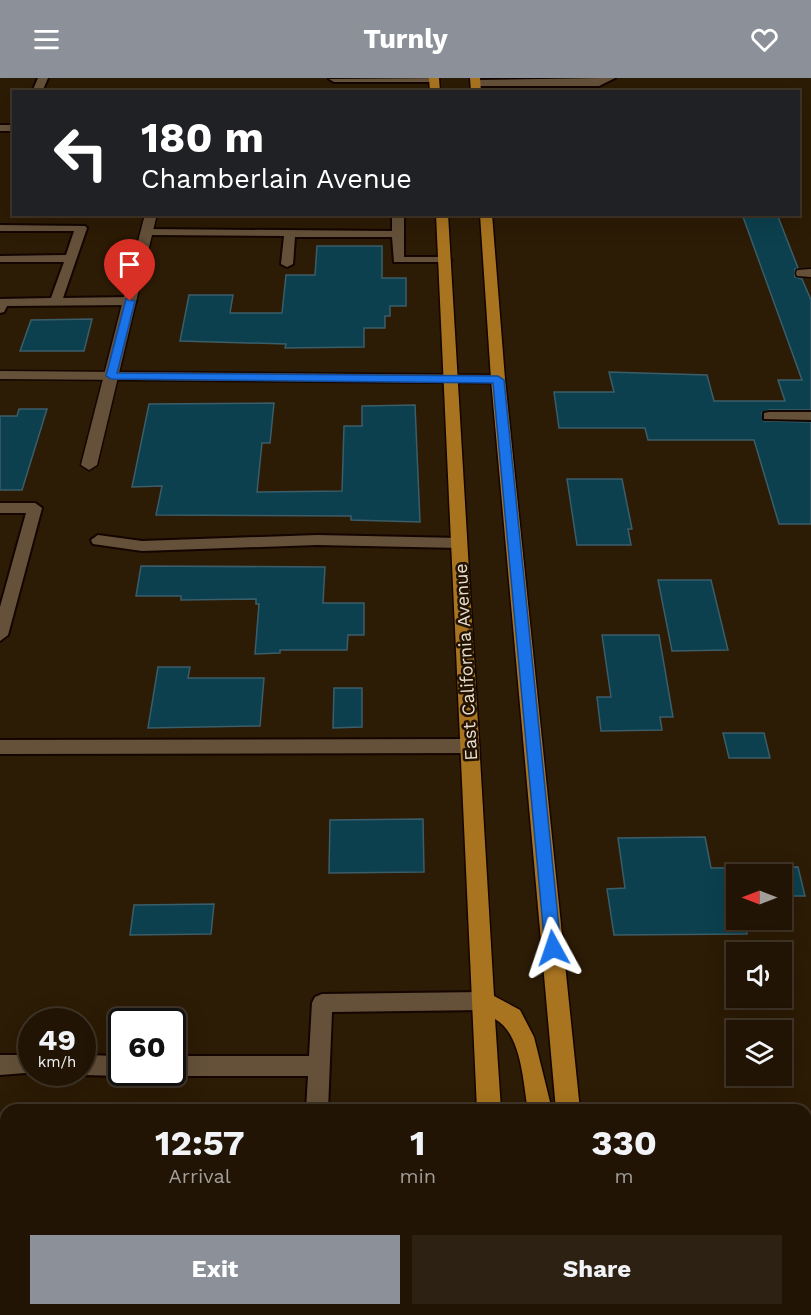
<!DOCTYPE html>
<style>
:root{--surface:#211404;--page:#2d2113;--text:#f1f3f6;--muted:#a29e9a;--line:#3e3326;--accent:#8c9099}
body{margin:0;font-family:"Work Sans",sans-serif;background:var(--page);color:var(--text);height:100vh;display:flex;flex-direction:column;font-size:22px;white-space:nowrap}
*{box-sizing:border-box;margin:0}
p{font-size:20px;color:var(--muted)}
.icon{flex:none;width:33px;height:33px;fill:none;stroke:currentColor;stroke-width:2;stroke-linecap:round;stroke-linejoin:round}
.map{position:relative;flex:1;overflow:hidden}
.details{position:absolute;left:0px;top:1026px;width:812px;height:212px;display:flex;flex-direction:column;background:var(--surface);border-radius:18px 18px 0 0;box-shadow:0 6px 24px #0002,0 0 0 2px var(--line)}
.details>*{flex:none}
.guide{position:absolute;left:12px;top:12px;width:788px;height:126px;border-radius:0px;box-shadow:0 6px 24px #0002,0 0 0 2px var(--line);background:#202124;color:#fff;overflow:hidden}
.needle{width:39px;rotate:270deg}
.tools{position:absolute;left:726px;top:786px;display:grid;gap:12px}
.tools a{display:grid;place-items:center;width:66px;height:66px;border-radius:0px;background:var(--surface);box-shadow:0 6px 24px #0002,0 0 0 2px var(--line);font-size:30px}
.speed{position:absolute;left:18px;top:930px;display:flex;gap:12px;font-size:30px;font-weight:700;text-align:center}
.speed>*{display:grid;place-content:center;width:78px;height:78px;border-radius:50%;background:var(--surface);box-shadow:0 6px 24px #0002,0 0 0 2px var(--line);line-height:1}
.speed small{font-size:15px;font-weight:400}
.speed .limit{border:3px solid #111;border-radius:9px;background:#fff;color:#111}
.pin{position:absolute;display:grid;place-items:center;width:51px;height:51px;color:#fff;margin:-62px -26px;border-radius:50% 50% 50% 0;rotate:-45deg;box-shadow:0 0 6px #0007}
.pin .icon{rotate:45deg}
.me{position:absolute;width:66px;margin:-33px;rotate:355deg;stroke-linejoin:round;filter:drop-shadow(0 0 4px #0008)}
.turn{display:flex;align-items:center;gap:21px;height:126px;padding:0 30px;font-size:27px}
.turn .icon{width:78px;height:78px;stroke-width:2.5}
.turn b{display:block;font-size:42px;line-height:51px}
.eta{display:flex;justify-content:space-evenly;align-items:center;height:102px;text-align:center}
.eta b{font-size:36px;font-weight:700;line-height:42px}
.action{display:flex;gap:12px;margin-top:auto;padding:12px 30px}
.action a{flex:1;height:69px;border-radius:0px;background:var(--accent);color:#fff;font-size:24px;font-weight:700;line-height:69px;text-align:center}
.action a+a{background:var(--page);color:var(--text)}
header{display:flex;justify-content:space-between;align-items:center;height:78px;padding:0 30px;background:var(--accent);color:#fff;font-size:27px;font-weight:700}
.map>svg:first-child{display:block}
.building{fill:#0c404e;stroke:#3b5d69;stroke-width:1.5}
.lines{fill:none;stroke-linecap:round;stroke-linejoin:round}
.service-casing{stroke:#140500;stroke-width:4}
.minor-casing{stroke:#140500;stroke-width:3}
.tertiary-casing{stroke:#140500;stroke-width:3}
.primary-casing{stroke:#140500;stroke-width:3}
.service{fill:#65513a;fill-rule:evenodd}
.minor{fill:#65513a;fill-rule:evenodd}
.tertiary{fill:#65513a;fill-rule:evenodd}
.primary{fill:#a87420;fill-rule:evenodd}
.route{fill:#1a73e8;stroke:#114b97;stroke-width:1.5}
.labels{text-anchor:middle;stroke-width:5;stroke-linejoin:round;paint-order:stroke}
.street-label{font-size:18px;fill:#e9ded0;stroke:#221200}
</style>
<header><svg class="icon" aria-label="menu" viewBox="0 0 24 24"><path d="M4 6h16M4 12h16M4 18h16"/></svg>Turnly<svg class="icon" aria-label="heart" viewBox="0 0 24 24"><path d="M12 20l-8-8c-3-5 5-10 8-4 3-6 11-1 8 4z"/></svg></header>
<div class="map">
<svg width="811" height="1237" viewBox="0 0 811 1237">
<rect width="100%" height="100%" fill="#2c1b05"/>
<g class="building">
<path d="M742,136H777L798,190L795,191V199L802,201L811,222V332H769L762,335L764,343L811,344V446H779L754,362H648L645,350H559L554,314H614L609,294L707,297L714,323H785L778,302H802Z"/>
<path d="M317,168H382V200H406V228H390V238H385V250H364V269L285,270L286,266L180,263L189,217H233L230,235H282L286,197H315Z"/>
<path d="M92,241L84,273H20L31,242Z"/>
<path d="M274,325L270,365H262L257,414L342,413L344,348H362V328L415,327L420,444L351,442V438L156,437L162,408L132,409L149,326Z"/>
<path d="M19,331H47L22,412H0V338H17Z"/>
<path d="M567,401H622L632,451H628L631,467H577Z"/>
<path d="M141,488L325,489L323,525H364V557H348L347,572H280V575L255,576L259,526H256V521L181,522V518H136Z"/>
<path d="M658,502H711L728,572L672,573Z"/>
<path d="M602,557H659L673,639H660L662,652L601,653L597,619H611Z"/>
<path d="M158,589H190L188,600H264L260,648L148,650Z"/>
<path d="M334,610H362V649L333,650Z"/>
<path d="M723,655H764L770,680H729Z"/>
<path d="M423,741L424,794L329,795L330,742Z"/>
<path d="M705,759L711,790L798,789L805,818H782V796H736V842H744L747,856L614,857L607,811L625,810L618,760Z"/>
<path d="M214,826L211,856L130,857L134,827Z"/>
</g>
<g class="lines">
<g class="service-casing">
<g id="service">
<path d="M38,0H48L42,14H32Z"/>
<path d="M438,0L434,4H334L329,1Z"/>
<path d="M602,0H615L599,8H476L471,5L476,2Z"/>
<rect x="0" y="47" width="14" height="6"/>
<path d="M392,136H404V179H445L451,182L449,184H394L392,159H295L293,186L287,189L281,186L284,158L147,157L141,154L147,151L392,153Z"/>
<path d="M0,147L85,148L87,150L63,220L130,219L136,223L130,227L7,228L4,234L0,235V221L51,220L64,184H0V178L66,177L74,153H0Z"/>
<path d="M769,334H811V342L764,341V335Z"/>
<path d="M0,425H35L42,430L8,557L0,563V529L26,435H0Z"/>
<path d="M98,457L142,463L317,457L460,460L467,465L460,470L317,467L142,473L93,466L91,462Z"/>
<path d="M470,661L476,663L479,668L476,673L470,675L0,676V662Z"/>
<path d="M483,914L490,917L493,923L490,929L483,932L332,934L328,1032H306L308,998H172L165,994H172V978H309L312,925L315,919L322,916Z"/>
<path d="M0,977H32V994H38L0,997Z"/>
<path d="M82,977L122,978V994H129L122,998L82,997L76,994H82Z"/>
<rect x="0" y="1121" width="6" height="22"/>
</g>
</g>
<g class="minor-casing">
<g id="minor">
<path d="M145,136H157L97,387L89,392L81,387Z"/>
<path d="M811,191V199L797,198L796,195L797,192Z"/>
</g>
</g>
<g class="tertiary-casing">
<path id="tertiary" d="M0,293L498,297L505,301L498,305L0,301Z"/>
</g>
<g class="primary-casing">
<g id="primary">
<path d="M429,0H439L440,14H430Z"/>
<path d="M470,0H480L481,14H471Z"/>
<path d="M436,136H448L494,918L520,932L534,959L552,1032H528C523,1005 522,956 495,941L501,1032H477Z"/>
<path d="M480,136H492L505,301L580,1032H556L491,301Z"/>
<rect x="488" y="1232" width="26" height="5"/>
<path d="M569,1232H595L596,1237H570Z"/>
</g>
</g>
<use href="#service" class="service"/>
<use href="#minor" class="minor"/>
<use href="#tertiary" class="tertiary"/>
<use href="#primary" class="primary"/>
</g>
<path class="route" d="M126,221L135,223L117,295L498,298L504,302L561,870L558,875L553,877L547,875L545,870L493,305L111,301L106,298Z"/>
<g class="labels">
<g class="street-label">
<text transform="translate(466 584) rotate(-93)" y="6">East California Avenue</text>
</g>
</g>
</svg>
<div class="tools">
<a><svg class="needle" viewBox="-14 -14 28 28"><path d="M0-13l5 13h-10z" fill="#e53935"/><path d="M0 13l5-13h-10z" fill="#a29e9a"/></svg></a>
<a><svg class="icon" aria-label="sound" viewBox="0 0 24 24"><path d="M4 9h4l5-4v14l-5-4H4zM17 9q2 3 0 6"/></svg></a>
<a><svg class="icon" aria-label="layers" viewBox="0 0 24 24"><path d="M12 4l9 5-9 5-9-5zM3 14l9 5 9-5"/></svg></a>
</div>
<div class="speed"><div>49<small>km/h</small></div><div class="limit">60</div></div>
<div class="pin" style="left:130px;top:223px;background:#d93025"><svg class="icon" aria-label="arrive" viewBox="0 0 24 24"><path d="M6 21V4h12l-3 4 3 4H6"/></svg></div>
<svg class="me" style="left:553px;top:870px" viewBox="-20 -20 40 40"><path d="M0-17L14 15 0 8-14 15z" fill="#1a73e8" stroke="#fff" stroke-width="4"/></svg>
<div class="guide">
<div class="turn"><svg class="icon" aria-label="left" viewBox="0 0 24 24"><path d="M17 20v-9H6M10 6l-5 5 5 5"/></svg><div><b>180 m</b>Chamberlain Avenue</div></div>
</div>
<section class="details">
<div class="eta">
<div><b>12:57</b><p>Arrival</p></div>
<div><b>1</b><p>min</p></div>
<div><b>330</b><p>m</p></div>
</div>
<div class="action"><a>Exit</a><a>Share</a></div>
</section>
</div>
